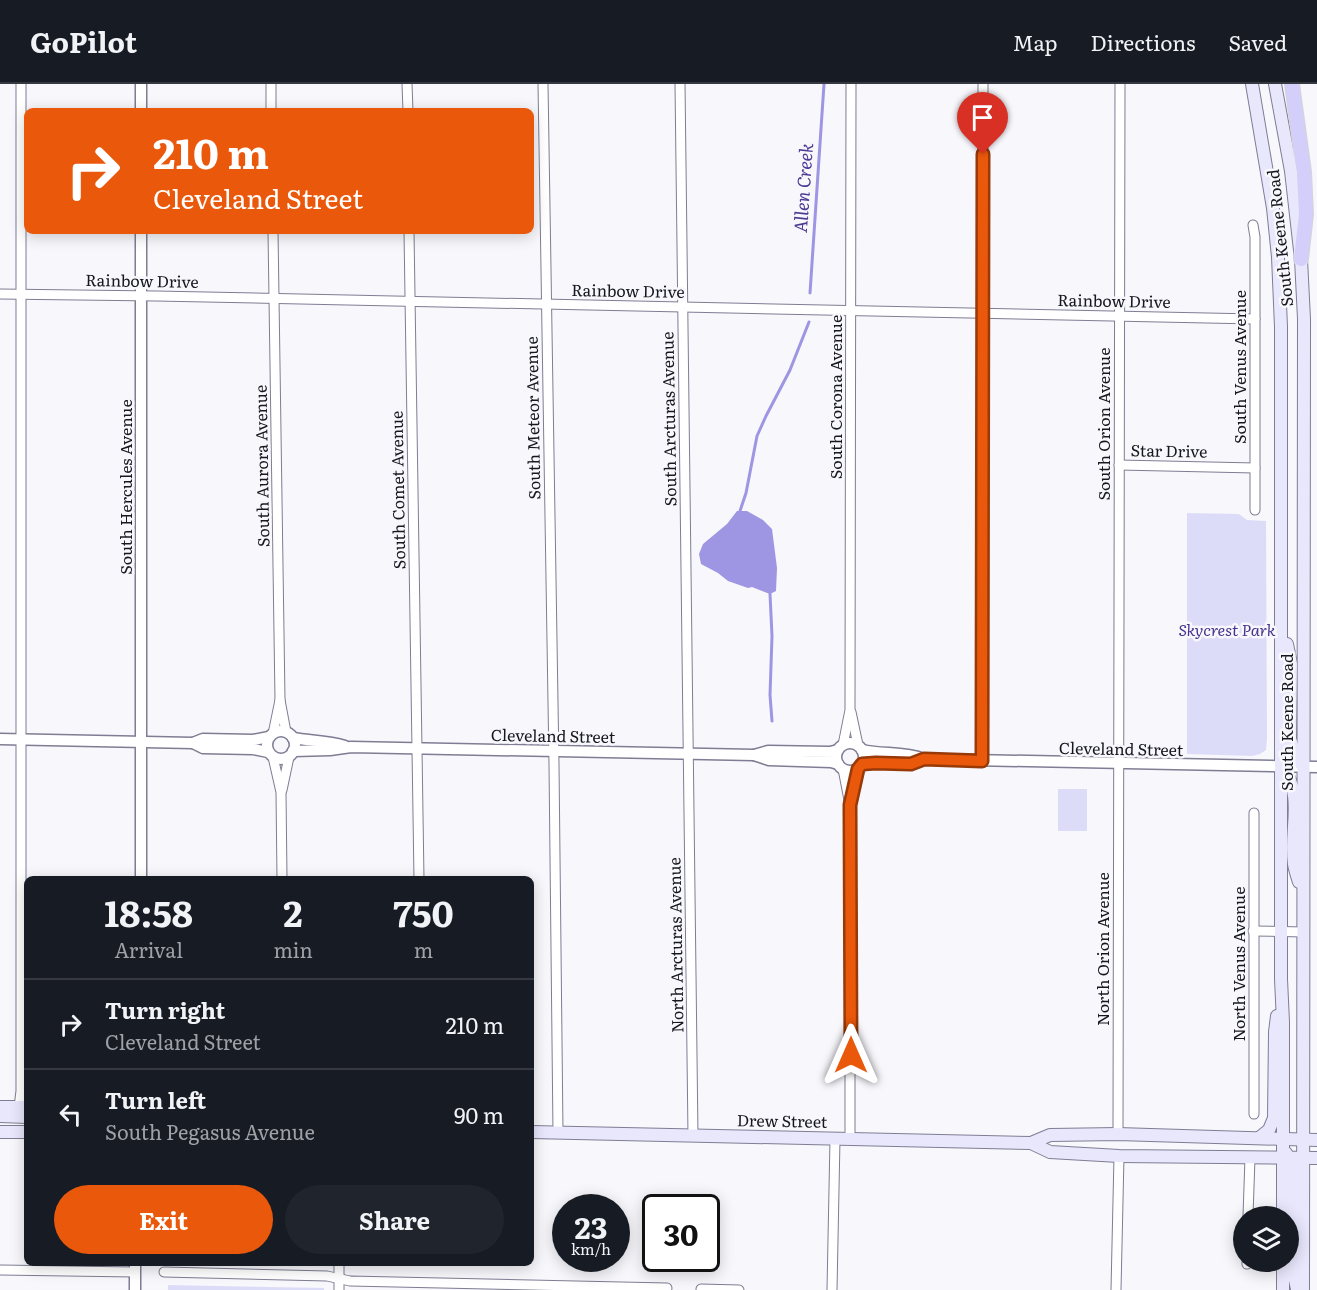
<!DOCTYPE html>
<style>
:root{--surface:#171b24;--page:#20242c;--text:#f1f3f6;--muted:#9ea1a6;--line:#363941;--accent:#ea580c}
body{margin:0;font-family:Literata,serif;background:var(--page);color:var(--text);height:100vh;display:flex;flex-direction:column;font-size:22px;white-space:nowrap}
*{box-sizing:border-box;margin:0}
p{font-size:20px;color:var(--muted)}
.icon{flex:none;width:33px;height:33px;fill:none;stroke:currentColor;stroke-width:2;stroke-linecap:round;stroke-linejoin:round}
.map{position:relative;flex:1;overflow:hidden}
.sheet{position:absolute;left:24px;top:792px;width:510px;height:390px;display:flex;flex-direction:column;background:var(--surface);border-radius:9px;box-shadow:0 3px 15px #0003}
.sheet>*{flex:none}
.top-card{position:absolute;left:24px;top:24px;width:510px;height:126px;border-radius:9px;box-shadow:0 3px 15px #0003;background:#ea580c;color:#fff;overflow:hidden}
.tools{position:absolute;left:1233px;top:1122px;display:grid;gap:12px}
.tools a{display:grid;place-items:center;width:66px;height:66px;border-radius:50%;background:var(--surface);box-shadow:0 3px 15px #0003;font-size:30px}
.speed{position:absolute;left:552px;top:1110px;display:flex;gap:12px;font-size:30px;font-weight:700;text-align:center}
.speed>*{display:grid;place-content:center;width:78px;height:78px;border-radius:50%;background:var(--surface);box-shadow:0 3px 15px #0003;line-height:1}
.speed small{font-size:15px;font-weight:400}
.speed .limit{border:3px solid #111;border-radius:9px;background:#fff;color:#111}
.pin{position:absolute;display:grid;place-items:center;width:51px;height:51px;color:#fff;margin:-62px -26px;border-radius:50% 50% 50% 0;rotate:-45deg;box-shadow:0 0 6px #0007}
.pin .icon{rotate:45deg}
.me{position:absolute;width:66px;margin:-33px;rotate:0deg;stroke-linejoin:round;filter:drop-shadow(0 0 4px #0008)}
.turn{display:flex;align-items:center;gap:21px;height:126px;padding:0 30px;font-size:27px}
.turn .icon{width:78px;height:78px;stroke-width:2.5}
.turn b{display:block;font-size:42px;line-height:51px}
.eta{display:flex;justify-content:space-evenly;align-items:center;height:102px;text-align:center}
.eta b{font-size:36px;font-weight:700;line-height:42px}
.action{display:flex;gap:12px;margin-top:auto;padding:12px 30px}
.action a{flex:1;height:69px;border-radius:36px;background:var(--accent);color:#fff;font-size:24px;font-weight:700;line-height:69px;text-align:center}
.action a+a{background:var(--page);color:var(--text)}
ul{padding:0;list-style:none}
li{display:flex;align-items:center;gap:18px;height:90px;padding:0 30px;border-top:2px solid var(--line)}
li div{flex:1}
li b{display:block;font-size:22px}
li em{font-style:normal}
header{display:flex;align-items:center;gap:36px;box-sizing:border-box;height:84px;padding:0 30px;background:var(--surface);border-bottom:2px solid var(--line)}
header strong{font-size:28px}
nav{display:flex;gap:33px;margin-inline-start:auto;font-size:21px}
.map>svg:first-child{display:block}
.green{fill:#dddcf8}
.water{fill:#9e95e3}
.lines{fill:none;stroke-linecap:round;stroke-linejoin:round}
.stream{stroke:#9e95e3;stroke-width:3}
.minor-casing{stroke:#7e7d93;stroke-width:11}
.tertiary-casing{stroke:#7e7d93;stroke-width:13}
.secondary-casing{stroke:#7e7d93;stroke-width:14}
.primary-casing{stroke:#d5d5d7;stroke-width:16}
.minor{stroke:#fff;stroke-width:9}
.tertiary{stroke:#fff;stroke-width:10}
.secondary{stroke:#e9e7fc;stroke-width:12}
.primary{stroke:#d3cefa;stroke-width:14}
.route-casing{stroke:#983908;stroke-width:15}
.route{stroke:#ea580c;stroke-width:10}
.labels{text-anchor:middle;stroke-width:5;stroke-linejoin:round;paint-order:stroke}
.street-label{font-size:16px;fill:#17171f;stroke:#f7f7fc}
.park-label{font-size:16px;font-style:italic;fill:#47338d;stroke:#f7f7fc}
.water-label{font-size:18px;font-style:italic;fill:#4d3a94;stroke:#f7f7fc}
</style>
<header>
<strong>GoPilot</strong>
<nav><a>Map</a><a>Directions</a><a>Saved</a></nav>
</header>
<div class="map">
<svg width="1317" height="1206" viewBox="0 0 1317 1206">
<rect width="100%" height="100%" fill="#f7f7fc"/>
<g class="green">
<path d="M1187,429L1239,430L1247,436L1266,437L1267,655L1266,666L1260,670L1252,672L1187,670Z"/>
<rect x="1058" y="705" width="29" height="42"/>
<path d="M168,1201L324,1204V1206H168Z"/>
</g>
<path class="water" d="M737,427H747L763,436L772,445L777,484L776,507L770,510L752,503L748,504L728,497L718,489L701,480L699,470L703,460L727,440Z"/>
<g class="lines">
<g class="stream">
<path d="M810,209L824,0"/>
<path d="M740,427L746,409L757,352L766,332L790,286L809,238"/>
<path d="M770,510L772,552L770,611L772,637"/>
</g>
<g class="minor-casing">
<g id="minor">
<path d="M271,0V27"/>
<path d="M407,0L408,27"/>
<path d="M543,0L554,680L558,1049"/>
<path d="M680,0L693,1052"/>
<path d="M1253,141L1255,153V426"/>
<path d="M273,147L280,616L286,648"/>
<path d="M409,147L419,795"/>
<path d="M0,210L156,212L1255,235"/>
<path d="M1119,381L1255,384"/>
<path d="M851,628L858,661"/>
<path d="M273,650L280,616"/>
<path d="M843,661L850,626L851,0"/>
<path d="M273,673L281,708L282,795"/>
<path d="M982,677L983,0"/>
<path d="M843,685L849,716"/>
<path d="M282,706L289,673"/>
<path d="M1253,847L1304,848"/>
<path d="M19,1023L21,1007V0"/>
<path d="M1254,1030V729"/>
<path d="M1118,1050L1120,0"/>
<path d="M850,1055V721L858,685"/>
<path d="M1248,1132L1250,1074"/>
<path d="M1247,1180V1178"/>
<path d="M0,1186L135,1188"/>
<path d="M164,1188L327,1192L350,1197L667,1204"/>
<path d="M701,1205L739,1206"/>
<path d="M339,1206V1179"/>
<path d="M832,1206L835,1055"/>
<path d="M1116,1206L1119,1072"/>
</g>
</g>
<g class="tertiary-casing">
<g id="tertiary">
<path d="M141,27V0"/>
<circle cx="281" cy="661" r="14"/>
<path d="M293,654C310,657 328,657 345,662"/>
<path d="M0,655L193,659L203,664L253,665L268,668"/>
<path d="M193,659L203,655L253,656L269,653"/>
<circle cx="850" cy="673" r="14"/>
<path d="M862,666C884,671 903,667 924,675"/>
<path d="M293,667L330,666L351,663L754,671L769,676L831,678L838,680"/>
<path d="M754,671L768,667L830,668L838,666"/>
<path d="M862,680L876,679H911L924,675L1317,683"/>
<path d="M141,795V147"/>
<path d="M135,1206V1179"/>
</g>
</g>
<g class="secondary-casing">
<g id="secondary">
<path d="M1252,0L1273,124L1278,173L1281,243V895L1283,938V1132"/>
<path d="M1275,0L1291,87L1301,175L1304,235L1303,1206"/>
<path d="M1287,560L1291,580L1290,655L1294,667L1303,683"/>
<path d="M1282,682C1305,713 1289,745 1294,780C1295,786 1297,792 1299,798"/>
<path d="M0,1023H27"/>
<path d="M0,1032L27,1033"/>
<path d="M0,1048H27"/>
<path d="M531,1048L1031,1059L1050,1051L1118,1050L1317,1056"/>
<path d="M1259,1054L1269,1046L1274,1034L1275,948L1277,932"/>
<path d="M1031,1059L1050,1068L1119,1072L1317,1074"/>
<path d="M1286,1069L1292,1080L1294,1092L1293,1187L1297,1205"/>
<path d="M1283,1206V1178"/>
</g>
</g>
<g class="primary-casing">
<path id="primary" d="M1292,0L1304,88L1306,130L1301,175"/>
</g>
<use href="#minor" class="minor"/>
<use href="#tertiary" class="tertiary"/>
<use href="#secondary" class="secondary"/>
<use href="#primary" class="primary"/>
</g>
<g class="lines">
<g class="route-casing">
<path id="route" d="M851,971L850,721L858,685L862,680L876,679L911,680L924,675L982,677L983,70"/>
</g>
<use href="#route" class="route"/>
</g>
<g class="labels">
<g class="street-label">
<text transform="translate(1280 154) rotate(-96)" y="6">South Keene Road</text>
<text transform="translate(142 197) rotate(1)" y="6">Rainbow Drive</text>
<text transform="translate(628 207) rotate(1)" y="6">Rainbow Drive</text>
<text transform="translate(1114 217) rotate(1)" y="6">Rainbow Drive</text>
<text transform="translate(1240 283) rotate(-90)" y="6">South Venus Avenue</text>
<text transform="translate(836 313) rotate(-90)" y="6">South Corona Avenue</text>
<text transform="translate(533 334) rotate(-91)" y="6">South Meteor Avenue</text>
<text transform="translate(669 335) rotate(-91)" y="6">South Arcturas Avenue</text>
<text transform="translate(1104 340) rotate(-90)" y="6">South Orion Avenue</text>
<text transform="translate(1169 367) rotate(1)" y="6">Star Drive</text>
<text transform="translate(262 382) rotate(-91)" y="6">South Aurora Avenue</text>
<text transform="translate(126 403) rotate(-90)" y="6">South Hercules Avenue</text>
<text transform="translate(398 406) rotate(-91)" y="6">South Comet Avenue</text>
<text transform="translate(1287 638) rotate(-90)" y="6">South Keene Road</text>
<text transform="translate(553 652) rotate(1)" y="6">Cleveland Street</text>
<text transform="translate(1121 665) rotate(1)" y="6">Cleveland Street</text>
<text transform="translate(676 861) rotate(-91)" y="6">North Arcturas Avenue</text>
<text transform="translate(1103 865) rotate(-90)" y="6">North Orion Avenue</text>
<text transform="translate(1239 880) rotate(-90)" y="6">North Venus Avenue</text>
<text transform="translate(782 1037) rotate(1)" y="6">Drew Street</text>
</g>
<g class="park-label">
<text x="1227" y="552">Skycrest Park</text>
</g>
<g class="water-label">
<text transform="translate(804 104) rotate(-86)" y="6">Allen Creek</text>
</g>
</g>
</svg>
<div class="tools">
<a><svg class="icon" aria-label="layers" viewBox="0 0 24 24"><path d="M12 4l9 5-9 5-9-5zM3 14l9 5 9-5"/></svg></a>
</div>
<div class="speed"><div>23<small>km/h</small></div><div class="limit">30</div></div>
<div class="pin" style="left:983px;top:70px;background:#d93025"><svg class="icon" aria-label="arrive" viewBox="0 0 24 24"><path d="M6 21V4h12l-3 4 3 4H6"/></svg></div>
<svg class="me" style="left:851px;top:971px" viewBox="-20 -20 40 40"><path d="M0-17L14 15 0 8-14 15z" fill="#ea580c" stroke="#fff" stroke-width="4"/></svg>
<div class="top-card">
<div class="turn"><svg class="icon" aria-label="right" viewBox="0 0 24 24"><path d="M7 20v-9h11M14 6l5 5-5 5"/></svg><div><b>210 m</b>Cleveland Street</div></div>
</div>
<section class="sheet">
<div class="eta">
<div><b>18:58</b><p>Arrival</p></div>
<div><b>2</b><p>min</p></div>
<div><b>750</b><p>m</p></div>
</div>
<ul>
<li><svg class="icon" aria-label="right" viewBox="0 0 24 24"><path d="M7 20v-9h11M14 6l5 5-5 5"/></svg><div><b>Turn right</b><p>Cleveland Street</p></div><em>210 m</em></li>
<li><svg class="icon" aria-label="left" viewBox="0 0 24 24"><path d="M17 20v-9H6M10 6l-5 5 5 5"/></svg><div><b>Turn left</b><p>South Pegasus Avenue</p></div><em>90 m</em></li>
</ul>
<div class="action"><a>Exit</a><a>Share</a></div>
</section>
</div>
